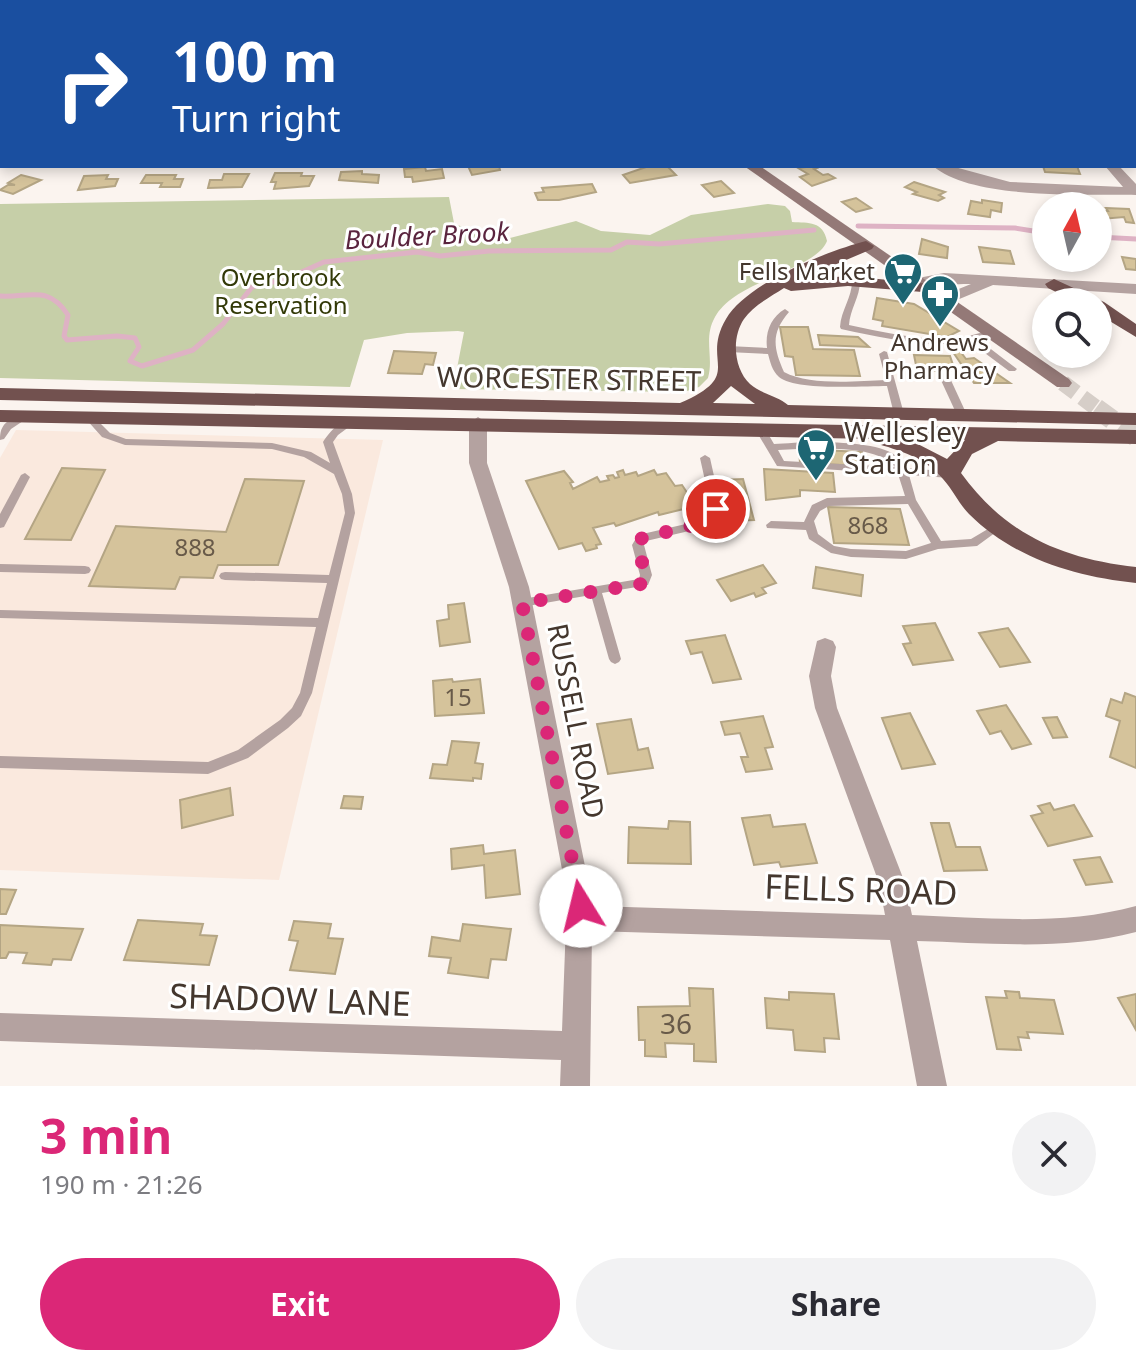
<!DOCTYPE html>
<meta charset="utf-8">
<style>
:root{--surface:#fff;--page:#f2f2f3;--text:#2b2b33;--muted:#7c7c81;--accent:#db2777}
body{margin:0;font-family:"Noto Sans",sans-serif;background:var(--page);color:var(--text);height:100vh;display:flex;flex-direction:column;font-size:30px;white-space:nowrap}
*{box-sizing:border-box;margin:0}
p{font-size:26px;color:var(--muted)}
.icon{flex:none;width:44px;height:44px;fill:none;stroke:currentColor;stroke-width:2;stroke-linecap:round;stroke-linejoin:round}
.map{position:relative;height:1086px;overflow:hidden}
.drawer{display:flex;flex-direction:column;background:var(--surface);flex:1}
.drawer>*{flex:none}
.banner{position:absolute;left:0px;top:0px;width:1136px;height:168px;box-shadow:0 4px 12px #0003;background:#1a4fa0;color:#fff;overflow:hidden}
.needle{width:52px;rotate:8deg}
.controls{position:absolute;left:1032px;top:192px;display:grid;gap:16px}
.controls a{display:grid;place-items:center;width:80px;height:80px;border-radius:50%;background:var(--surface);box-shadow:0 4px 12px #0003;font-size:40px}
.pin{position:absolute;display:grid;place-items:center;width:68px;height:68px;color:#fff;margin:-34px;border:4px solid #fff;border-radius:50%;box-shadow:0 2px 8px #0007}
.me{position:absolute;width:88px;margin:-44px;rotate:351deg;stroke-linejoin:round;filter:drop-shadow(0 0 6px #0008)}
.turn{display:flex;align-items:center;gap:28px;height:168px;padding:0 40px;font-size:36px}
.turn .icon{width:104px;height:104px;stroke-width:2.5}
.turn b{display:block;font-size:56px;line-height:68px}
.round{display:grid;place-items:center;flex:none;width:84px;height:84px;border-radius:42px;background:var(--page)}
.headline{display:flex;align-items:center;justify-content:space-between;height:136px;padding:0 40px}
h1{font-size:48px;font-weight:700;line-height:60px;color:var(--accent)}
.action{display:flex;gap:16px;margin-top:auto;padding:16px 40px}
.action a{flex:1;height:92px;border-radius:48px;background:var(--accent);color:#fff;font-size:32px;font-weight:700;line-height:92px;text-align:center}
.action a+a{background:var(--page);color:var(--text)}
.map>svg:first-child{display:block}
.built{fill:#fae9de}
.green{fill:#c6cfa8}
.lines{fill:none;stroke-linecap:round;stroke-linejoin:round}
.stream{stroke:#deb2c4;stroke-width:5}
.building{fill:#d5c39b;stroke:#b4a584;stroke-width:2}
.secondary-tunnel-far1{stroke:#d6cec8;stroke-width:16;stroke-dasharray:16 8;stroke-linecap:butt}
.secondary-tunnel{stroke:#d6cec8;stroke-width:20;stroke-dasharray:20 10;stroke-linecap:butt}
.service{fill:#b4a2a0;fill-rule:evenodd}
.minor{fill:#b4a2a0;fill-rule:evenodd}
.secondary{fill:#947977;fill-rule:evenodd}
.trunk{fill:#72514f;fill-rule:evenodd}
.route{stroke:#db2777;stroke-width:14;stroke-dasharray:0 25.2}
.labels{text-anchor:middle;stroke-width:6;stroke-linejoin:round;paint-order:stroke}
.far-poi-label{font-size:24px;fill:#44372e;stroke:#fff;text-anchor:end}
.far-park-label{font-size:24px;fill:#323907;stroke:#fff}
.number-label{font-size:24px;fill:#685a49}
.far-water-label{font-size:26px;font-style:italic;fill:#5a243e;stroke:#fff}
.street-label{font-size:28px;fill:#44372e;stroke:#fff}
.poi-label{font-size:28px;fill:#44372e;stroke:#fff;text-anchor:start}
.near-number-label{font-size:28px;fill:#685a49}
.near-street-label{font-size:34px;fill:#44372e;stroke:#fff}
</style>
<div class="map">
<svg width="1136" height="1086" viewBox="0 0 1136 1086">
<rect width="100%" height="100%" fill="#fbf4ef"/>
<path class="built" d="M16,430L383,440L279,880L0,870V458Z"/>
<path class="green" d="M449,197L454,223L485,238L506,239L576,221L601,231L650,235L691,215L768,204L785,206L790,211L792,222C809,223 823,221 827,241C816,270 735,280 715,317C703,338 714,357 708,378L699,387L684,392L453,389L464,332L458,331L407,333L364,340L350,387L0,378V204Z"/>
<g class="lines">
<g class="stream">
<path d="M858,226L1015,228L1046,233"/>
<path d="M1098,237L1136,239"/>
<path d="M0,296C29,298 48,284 68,315L64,336L67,340L117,336L135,338L139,347L130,361L142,366L193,350L223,324L252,287L286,279L324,262L417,252L440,256L489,251L611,250L627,242L659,244L814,230"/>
</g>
</g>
<g class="building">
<path d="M468,166H499L500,170L472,175Z"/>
<path d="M667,166L676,175L630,183L623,175L649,166Z"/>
<path d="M814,166L817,168L814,169L823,175L828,174L835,178L812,186L800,177L808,174L798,168Z"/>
<path d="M1043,166H1077L1080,174L1045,172Z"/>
<path d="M425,167L426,171L442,169L444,178L413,182L412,177H405L404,169Z"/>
<path d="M362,171V174L379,175L378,183L339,180L341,172Z"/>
<path d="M275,173H302L301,176H314L309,186L274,189L276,182H271Z"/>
<path d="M224,174H249L242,187L208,188L210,180H222Z"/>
<path d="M21,175L41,180L13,194L0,190L8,185H15L8,183Z"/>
<path d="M108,175L106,179H118L115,186L78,190L84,176Z"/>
<path d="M146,175H176L174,179H183L180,187H160L162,183H141Z"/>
<path d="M721,181L734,193L714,197L702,185Z"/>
<path d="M914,182L945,192L939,195L944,198L938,201L913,194L917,192L905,187Z"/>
<path d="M592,184L596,192L559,200H538L535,193L544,192L542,188Z"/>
<path d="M856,198L871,208L856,212L842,202Z"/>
<path d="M982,200L1002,203L1001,212L991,210L990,217L968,214L971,201L982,203Z"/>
<path d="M1106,208L1129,209L1134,223L1126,222L1124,217L1101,219L1098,211H1108Z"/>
<path d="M922,239L948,247L947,258L919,254Z"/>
<path d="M979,247L1010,251L1014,264L983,262Z"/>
<path d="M1122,257L1136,259V270L1126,269Z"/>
<path d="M1054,258H1087L1088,262H1079L1081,268L1057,266Z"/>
<path d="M877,298L914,304L959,331L947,337L882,326L883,321L873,319Z"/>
<path d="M780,327H808L813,349L854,350L860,376L796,375L793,357L785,356Z"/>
<path d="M818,335L858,337L869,347L820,345Z"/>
<path d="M394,351L436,353L433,365L425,364L422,374L388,373Z"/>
<path d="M960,351L966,359L974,358L1010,383H974L953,352Z"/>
<path d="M914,355L950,356L955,371L917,370Z"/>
<path d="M799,449L862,452L864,466L800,463Z"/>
<path d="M62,468L105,470L71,540L25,539Z"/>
<path d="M764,469L833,473L835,492L800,490V496L766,500Z"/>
<path d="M623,470L625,475L636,472L638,476L654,470L657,475L666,473L675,486L682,485L696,506L659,515L658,512L616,526L614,523L593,528L601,544L596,545L597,548L586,551L582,543L559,549L526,481L564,471L573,482L570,483L573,489L597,477L600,482L609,480L607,476L613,475L615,478L619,477L617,472Z"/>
<path d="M245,479L304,481L278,565H218L213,578L180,577L175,589L89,586L116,526L226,532Z"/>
<path d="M743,479L754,520L729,521L720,480Z"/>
<path d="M828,507L900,509L909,545L834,543Z"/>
<path d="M763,565L776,583L762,588L766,593L756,597L754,593L731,601L717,580Z"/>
<path d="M816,567L863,575L861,596L813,588Z"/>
<path d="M464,603L470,642L440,646L437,621L449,619L448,605Z"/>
<path d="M935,623L953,660L913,665L903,644L911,643L903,626Z"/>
<path d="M1008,628L1030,662L1000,667L979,633Z"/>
<path d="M725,635L741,679L713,683L702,652L691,654L686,641Z"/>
<path d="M452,679L453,682L480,679L484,713L435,716L433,681Z"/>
<path d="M1125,693L1136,697V768L1110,757L1120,721L1106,716L1111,699L1122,703Z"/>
<path d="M1006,705L1031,744L1012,749L1001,731L990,734L977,711Z"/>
<path d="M910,713L935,764L902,769L882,718Z"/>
<path d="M763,716L773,747L765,748L772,769L746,772L741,757H748L740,733L725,735L721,722Z"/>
<path d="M1057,717L1067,737L1053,738L1043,718Z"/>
<path d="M631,719L638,750L648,748L653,768L608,774L597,724Z"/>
<path d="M452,741L479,743L475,763L483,764L481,779L473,778V781L430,778L433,764L447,765Z"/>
<path d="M230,788L233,815L182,828L180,800Z"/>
<path d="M344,796L363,797L361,809L341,808Z"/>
<path d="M1050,803L1054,810L1074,805L1092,836L1048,846L1031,816L1043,813L1038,806Z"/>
<path d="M770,815L773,827L805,824L817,863L781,867L779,862L754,865L742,818Z"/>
<path d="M669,821L690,822L691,864L628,863L629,827L668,829Z"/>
<path d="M931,823H949L956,847H980L987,870L944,871Z"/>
<path d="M483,845L484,854L515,850L520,894L486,898L484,865L452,869L451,849Z"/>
<path d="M1100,857L1112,882L1086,885L1074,860Z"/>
<path d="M0,889L16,890L6,914H0Z"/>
<path d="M138,920L203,924L200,935L217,936L209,965L124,960Z"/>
<path d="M294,921L331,924L328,938L343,939L335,974L290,970L298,941L289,940Z"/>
<path d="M463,924L511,929L506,960L491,959L488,978L448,973L451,958L429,956L432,937L460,941Z"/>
<path d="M0,925L83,929L71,960L53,959L51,965L23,963L27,953L9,952L6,958H0Z"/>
<path d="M689,988L713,989L716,1062L694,1061V1044L665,1043L666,1057L645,1056V1040H639L638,1007L690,1006Z"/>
<path d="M1005,991L1019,992L1020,998L1054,1000L1063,1034L1027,1032L1029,1038L1018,1037L1021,1050L997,1049L986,997L1007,998Z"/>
<path d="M789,992L834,994L839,1039L824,1038L825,1052L795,1050L793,1030L767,1028L765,998L789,1000Z"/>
<path d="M1136,994V1030L1118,998Z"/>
</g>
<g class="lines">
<path class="secondary-tunnel-far1" d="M1063,383L1099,410"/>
<path class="secondary-tunnel" d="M1096,408L1136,437"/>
<g class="service">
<path d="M856,278L860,281C860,297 850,309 849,325C882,332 916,340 951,339C966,338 981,331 995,331V335L979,340L1017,369L1015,371H1009L970,342C926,348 883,338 841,329L840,327C841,310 852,298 852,281Z"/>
<path d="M785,309L789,312C771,333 773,347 784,372C810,386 857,381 886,380L879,354L884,351L887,352L904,414L902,416H896L894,414L887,386C864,386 796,391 779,377C772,371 770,361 768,354L728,352L723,349L728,346L767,348C765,332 771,317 785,309Z"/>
<path d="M944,373L949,376L967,415L965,417L962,418L957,415L939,376Z"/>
<path d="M23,414L26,415L28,417L26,419L11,429L4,439L0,440C0,423 8,420 23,414Z"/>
<path d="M90,415L93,416L110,433L126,439L272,443L311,452L330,463L323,442C330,431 342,418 355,419L357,421L338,435L333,442L352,494L355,513L312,693L301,716L288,728L248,758L208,774L0,768V756L208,762L238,750L280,720L292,708L300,693L316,627L0,618V610L318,618L327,583L225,580L221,579L219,576L221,573L225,572L329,575L345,513L342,494L334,474L304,457L272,449L125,445L102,437L85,418Z"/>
<path d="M760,426L764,427L774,444C803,442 876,438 898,457C901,460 904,465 906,468L954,472L955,474L950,478L909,475L916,500L941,541L971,539L998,523L1003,527L977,546L938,549L906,559L851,557L831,553L809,539L806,530L767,528L766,525L771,521L804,522L812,505L827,498L905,496L898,474L777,466L755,429ZM798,449C825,449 877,445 895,467L784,461L778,450ZM908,504L931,543L906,551L851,549L834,546L818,534L814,521L820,511L829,506Z"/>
<path d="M705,455L710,458L720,503L717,521L702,528L646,541L644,545L652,575L648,585L602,593L621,659L619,662L615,664L611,662L609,659L591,595L522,607L518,606L516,603L518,600L522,599L639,579L640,575L632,545L638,535L699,521L708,516L710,503L700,458Z"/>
<path d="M25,473L30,477L4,527L0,528V514L21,475Z"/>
<path d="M0,564L85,566L89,567L91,570L89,573L85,574L0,572Z"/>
</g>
<g class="minor">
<path d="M0,3H2L0,12Z"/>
<rect x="1134" y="18" width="2" height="6"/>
<rect x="0" y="70" width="2" height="8"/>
<path d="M933,166H951L1010,182L1123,187L1105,166H1119L1136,184V195C1085,194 972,200 933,166Z"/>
<path d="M944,273L1136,284V294L993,285L945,305L937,300L939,297L971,284C957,283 919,289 910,282L913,279Z"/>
<path d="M478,417L487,423V463L529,587L593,906L885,915L879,883L815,708L809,676L817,641L825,638L833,641L836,647L831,676L837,708L905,883L912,915C987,918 1063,926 1136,906V932C1065,951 990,943 917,941L947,1086H917L890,940L592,931L590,1086H560L561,1060L0,1041V1013L562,1031L567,896L509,587L469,463V423Z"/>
</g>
<g class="secondary">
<rect x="593" y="0" width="10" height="2"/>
<path d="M744,166H760L1069,379L1072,383L1069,387H1057Z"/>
</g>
<g class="trunk">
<path d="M866,241L874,246L872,249L799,280L848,276L929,284L938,289L935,293L848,286L791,291L784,288C770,297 753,306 744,319C731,338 734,369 750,384C761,394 778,396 788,405L1136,413V425L0,400V388L680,403C746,374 700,363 726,319C747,283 827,251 866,241ZM731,386L755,404L713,403Z"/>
<path d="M1054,279L1104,302L1136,324V337L1098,314V302H1076L1048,288L1045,284Z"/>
<path d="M0,410L1136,430V444L998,441L972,454L961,473C1005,534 1062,559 1136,567V583C1075,577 1013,558 969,514C959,504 953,490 943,479C926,458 899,450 874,443L871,439L0,422ZM908,439L965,440L947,459Z"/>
</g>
</g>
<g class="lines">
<path class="route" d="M581,906L522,603L641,584L646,579L638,545L642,538L706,522L713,518L716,509"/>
</g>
<defs>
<g id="supermarket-pin" transform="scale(2)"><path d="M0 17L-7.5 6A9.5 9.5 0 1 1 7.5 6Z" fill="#1d6673" stroke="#fff"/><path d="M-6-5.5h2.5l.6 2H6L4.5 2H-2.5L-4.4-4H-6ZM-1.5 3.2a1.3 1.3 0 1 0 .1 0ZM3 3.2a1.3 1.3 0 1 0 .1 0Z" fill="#fff"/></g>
<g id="pharmacy-pin" transform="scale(2)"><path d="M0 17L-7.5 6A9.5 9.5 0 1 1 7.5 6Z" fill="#1d6673" stroke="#fff"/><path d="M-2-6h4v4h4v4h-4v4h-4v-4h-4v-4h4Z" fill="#fff"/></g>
</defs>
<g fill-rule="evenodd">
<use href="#supermarket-pin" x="903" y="272"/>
<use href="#pharmacy-pin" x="940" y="294"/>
<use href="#supermarket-pin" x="816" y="448"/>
</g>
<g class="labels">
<g class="far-poi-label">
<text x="875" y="280">Fells Market</text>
<text x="940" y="351" text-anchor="middle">Andrews<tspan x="940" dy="28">Pharmacy</tspan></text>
</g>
<g class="far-park-label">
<text x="281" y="286">Overbrook<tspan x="281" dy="28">Reservation</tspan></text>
</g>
<g class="number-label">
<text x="868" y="534">868</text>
<text x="195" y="556">888</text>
<text x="458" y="706">15</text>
</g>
<g class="far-water-label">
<text transform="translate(427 236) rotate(-3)" y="9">Boulder Brook</text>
</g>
<g class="street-label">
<text transform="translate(569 379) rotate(1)" y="10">WORCESTER STREET</text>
<text transform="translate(576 721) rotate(79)" y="10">RUSSELL ROAD</text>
</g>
<g class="poi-label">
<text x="844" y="442">Wellesley<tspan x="844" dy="32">Station</tspan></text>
</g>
<g class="near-number-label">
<text x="676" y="1034">36</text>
</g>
<g class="near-street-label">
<text transform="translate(861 890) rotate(2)" y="12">FELLS ROAD</text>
<text transform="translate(290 1000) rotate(2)" y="12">SHADOW LANE</text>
</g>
</g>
</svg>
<div class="controls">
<a><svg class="needle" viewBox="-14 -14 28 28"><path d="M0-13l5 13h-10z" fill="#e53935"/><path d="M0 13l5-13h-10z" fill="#7c7c81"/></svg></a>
<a><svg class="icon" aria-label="search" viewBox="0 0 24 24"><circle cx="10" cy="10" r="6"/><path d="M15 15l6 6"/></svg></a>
</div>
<div class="pin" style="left:716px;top:509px;background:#d93025"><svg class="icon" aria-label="arrive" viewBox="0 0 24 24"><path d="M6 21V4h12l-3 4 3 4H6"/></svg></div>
<svg class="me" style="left:581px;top:906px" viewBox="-20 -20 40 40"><circle r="19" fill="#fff"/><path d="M0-13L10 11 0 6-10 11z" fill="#db2777"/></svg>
<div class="banner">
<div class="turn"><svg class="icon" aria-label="right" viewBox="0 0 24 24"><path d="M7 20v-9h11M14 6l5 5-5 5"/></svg><div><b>100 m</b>Turn right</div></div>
</div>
</div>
<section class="drawer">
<div class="headline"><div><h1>3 min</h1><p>190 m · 21:26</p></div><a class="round"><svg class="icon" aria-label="close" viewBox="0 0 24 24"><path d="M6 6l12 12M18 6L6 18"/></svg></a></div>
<div class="action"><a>Exit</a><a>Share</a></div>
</section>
